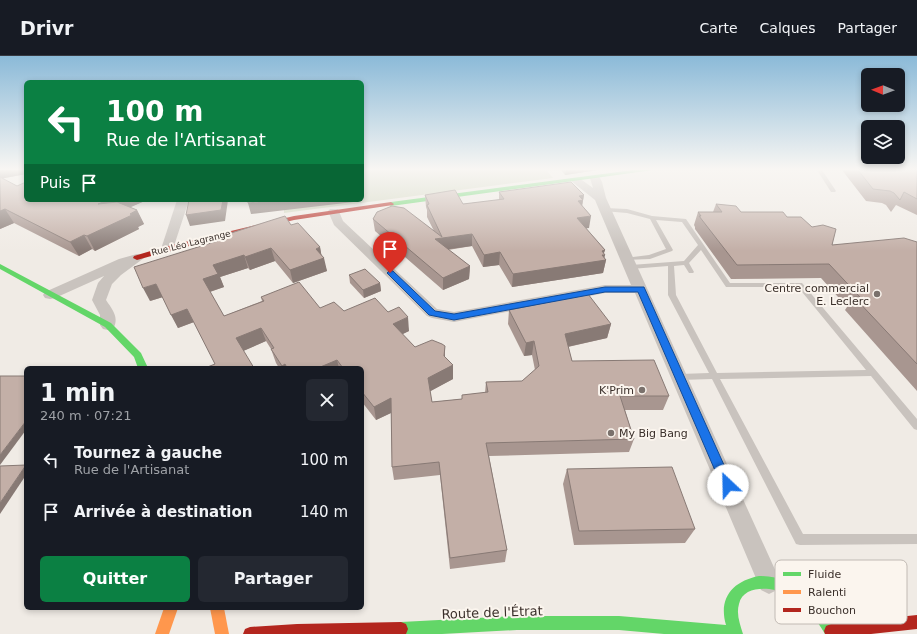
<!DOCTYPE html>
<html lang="fr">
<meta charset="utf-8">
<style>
:root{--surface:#171b24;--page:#242831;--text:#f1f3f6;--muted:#9ea1a6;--line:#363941;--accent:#0b8043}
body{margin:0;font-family:"DejaVu Sans",sans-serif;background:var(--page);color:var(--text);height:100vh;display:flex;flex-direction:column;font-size:15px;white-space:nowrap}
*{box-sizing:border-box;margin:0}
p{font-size:13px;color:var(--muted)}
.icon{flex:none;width:22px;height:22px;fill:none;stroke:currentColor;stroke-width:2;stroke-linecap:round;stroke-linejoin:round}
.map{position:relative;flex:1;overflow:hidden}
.details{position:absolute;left:24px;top:310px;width:340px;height:244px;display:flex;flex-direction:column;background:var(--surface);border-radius:6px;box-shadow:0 2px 6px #0003}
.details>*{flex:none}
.top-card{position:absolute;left:24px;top:24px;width:340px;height:122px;border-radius:6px;box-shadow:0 2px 6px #0003;background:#0b8043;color:#fff;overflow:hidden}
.needle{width:26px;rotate:271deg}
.buttons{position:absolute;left:861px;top:12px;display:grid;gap:8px}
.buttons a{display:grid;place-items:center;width:44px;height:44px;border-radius:6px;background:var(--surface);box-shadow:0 2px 6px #0003;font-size:20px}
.pin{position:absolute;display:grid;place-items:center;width:34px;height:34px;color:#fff;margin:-41px -17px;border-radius:50% 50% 50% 0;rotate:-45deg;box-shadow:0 0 4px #0007}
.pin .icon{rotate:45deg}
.me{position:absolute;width:44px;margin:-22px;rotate:336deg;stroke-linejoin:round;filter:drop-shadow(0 0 3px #0008)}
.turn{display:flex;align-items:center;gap:14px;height:84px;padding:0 16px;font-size:18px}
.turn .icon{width:52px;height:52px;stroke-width:2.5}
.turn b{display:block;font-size:28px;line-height:34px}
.then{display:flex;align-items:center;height:38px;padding:0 16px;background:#0003;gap:8px;font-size:15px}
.round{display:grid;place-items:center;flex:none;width:42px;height:42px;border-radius:6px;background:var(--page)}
.overview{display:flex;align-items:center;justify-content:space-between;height:68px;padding:0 16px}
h1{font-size:24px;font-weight:600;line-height:30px}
.action{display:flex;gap:8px;margin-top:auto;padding:8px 16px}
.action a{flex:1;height:46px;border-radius:6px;background:var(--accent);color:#fff;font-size:16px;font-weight:600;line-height:46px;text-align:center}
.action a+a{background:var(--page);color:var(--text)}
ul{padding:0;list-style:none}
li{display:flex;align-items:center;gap:12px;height:52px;padding:0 16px}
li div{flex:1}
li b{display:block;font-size:15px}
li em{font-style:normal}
header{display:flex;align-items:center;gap:24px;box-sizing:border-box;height:56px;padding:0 20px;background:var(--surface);border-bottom:1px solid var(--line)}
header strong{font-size:19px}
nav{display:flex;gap:22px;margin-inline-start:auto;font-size:14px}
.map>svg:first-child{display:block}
.green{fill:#d1d6bf}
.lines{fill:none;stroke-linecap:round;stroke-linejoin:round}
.lane{fill:#c9c3be;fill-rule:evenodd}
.street{fill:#c9c3be;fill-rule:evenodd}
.fast{fill:#63d668;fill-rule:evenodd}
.slow{fill:#ff974d;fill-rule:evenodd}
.jam{fill:#b3261e;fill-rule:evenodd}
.wall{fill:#a89690}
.shaded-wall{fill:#887a75}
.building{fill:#c3afa7;stroke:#887a75}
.route{fill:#1a73e8;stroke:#114b97}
.poi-dot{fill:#7a716c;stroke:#fbf5ee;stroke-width:1.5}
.labels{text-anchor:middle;stroke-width:4;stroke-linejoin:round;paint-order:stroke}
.far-street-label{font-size:9px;fill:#3b302b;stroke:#fbf5ee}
.poi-label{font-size:11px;fill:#3b302b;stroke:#fbf5ee;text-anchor:end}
.near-street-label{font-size:13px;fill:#3b302b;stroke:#fbf5ee}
.key{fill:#fbf5ee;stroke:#c1bab4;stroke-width:1}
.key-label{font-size:11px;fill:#3b302b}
</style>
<header>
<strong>Drivr</strong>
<nav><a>Carte</a><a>Calques</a><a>Partager</a></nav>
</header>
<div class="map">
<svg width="917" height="578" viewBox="0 0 917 578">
<rect width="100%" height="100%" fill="#f0ebe5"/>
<path class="green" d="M362,114H546L553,122L284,157V144H362Z"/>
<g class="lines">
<g class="lane">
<path d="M817,114H822L836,135L835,136H831Z"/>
<path d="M605,152L627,153L652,160L686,163L730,227H802L917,363V374L914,373L871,320L720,323L803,478H917V488L800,489L796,488L712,323L680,324L677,323L676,321L677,319L680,318L709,317L668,239V210L631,213L628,211L631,209L684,205L698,189L682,166L656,164L673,194L672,195L650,203L625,204V202L649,199L666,193L650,163L627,157L603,155V153ZM701,194L726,231H798L866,314L717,317L676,239L674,210L684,209L689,217H693L694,216L689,207Z"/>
</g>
<g class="street">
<path d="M595,119L599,120L602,126L606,142L777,518L781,526L777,534L769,538L761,534L635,237H605L454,266L432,262L427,260L334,169L328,155L330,153H338L343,165L437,253L454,256L605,229H631L595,144L570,124L571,122H579L593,132L590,122Z"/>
<path d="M177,144H189L173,193L172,196H162L161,193Z"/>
<path d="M137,198L142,199L144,202L121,219L112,228L106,244C112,253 120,262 113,273L108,274L103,273L100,269V259L92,244L98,227L104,220L55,242L50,243L45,242L43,239L45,236L119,203Z"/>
</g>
<g class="fast">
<path d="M633,114H653L391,150L388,148L391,146Z"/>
<path d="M0,208L111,267L141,297L148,312H138L134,301L105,271L0,213Z"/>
<path d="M759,520C795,520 827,545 840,578H825C816,562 802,545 784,537C771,531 743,529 739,548C736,558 740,568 743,578H664L619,574H517L442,578H396L394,573L396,568L401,566L517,560H619L726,569C718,542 733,525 759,520Z"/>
</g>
<g class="slow">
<path d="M164,552H178L169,578H155Z"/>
<path d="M210,552H224L229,578H215Z"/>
</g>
<g class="jam">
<path d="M391,146L394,148L393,149L294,164L169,195L137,204L133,202L134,200L164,191L294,160Z"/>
<path d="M917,559V573L871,578H825L824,575L826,570L831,568Z"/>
<path d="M401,566L406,568L408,573L406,578H243L245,573L250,571L297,568Z"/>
</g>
</g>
<g class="wall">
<path d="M0,114H26V118L3,122L26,144H147L130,151L137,154L144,168L138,171L139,173L95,195L92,193L79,200L14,167L0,173Z"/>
<path d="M561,114H598L565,119Z"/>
<path d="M842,114H917V159L896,149L891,156L886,149L882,147L866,145Z"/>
<path d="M499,136L584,139L582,149L589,172H586L605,194L604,197V202L606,204L603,217L512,231L499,209L483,211L472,190L448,194L470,210L469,223L443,234L375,175L373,163L434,175L427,161V154L426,151L425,139L463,148L499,144Z"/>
<path d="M716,148L741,156L787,161L832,189L917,186V335L845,254L847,251L821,222L731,223L695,173V171L694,169L698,156H713Z"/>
<path d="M291,169L320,191L321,198L327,215L293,227L275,205L250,214L248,212L220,221L224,231L210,236L224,260L262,245L261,241L320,252L344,255L388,256L409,275L402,278L415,291L445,290V301L453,309V323L430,335L432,346L462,343V339L485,337L486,326L522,325L535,314L532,299L524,300L508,268L509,254L611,268L607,282L568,291L572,305L669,340L663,354H625L634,383L629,396L489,400L507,494L505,506L450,513L440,419L394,424L392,411L391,357L376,364L362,346V312H279L276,307L271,293L266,285L243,295L215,308L194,266L178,272L163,241L150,245L229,181L228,178Z"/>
<path d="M349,219L380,227L381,235L364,242L350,227Z"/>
<path d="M567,413L695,473L685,487L574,489L563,428Z"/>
</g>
<g class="shaded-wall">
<path d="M0,114H26V118L0,123Z"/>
<path d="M566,114H598L565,119Z"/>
<path d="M584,139L581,156H576L579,140Z"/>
<path d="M362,142V145L251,158L248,147L277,144H362Z"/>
<path d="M108,144H147L106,162L98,148Z"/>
<path d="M223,144H228L225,165L190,170L186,159Z"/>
<path d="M5,153L14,167L0,173V155Z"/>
<path d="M137,154L144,168L138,171L139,173L95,195L87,180Z"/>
<path d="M591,160L589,172L575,174L577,162Z"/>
<path d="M472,178V190L435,195V183Z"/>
<path d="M84,179L92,193L79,200L70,186Z"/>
<path d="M320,191L322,202H324L327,215L293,227L290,214L316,193Z"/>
<path d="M271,192L275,205L250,214L245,201Z"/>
<path d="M605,194L603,199H605L604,204H606L603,217L512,231L513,218Z"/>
<path d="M500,196L499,209L483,211L484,199Z"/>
<path d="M244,199L248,212L220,221L224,231L209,236L203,223L213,209Z"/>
<path d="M470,210L469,223L443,234V222Z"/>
<path d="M380,227L381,235L364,242L363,234Z"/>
<path d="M156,228L163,241L150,245L143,232Z"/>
<path d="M187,253L194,266L178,272L171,259Z"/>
<path d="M408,261L409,275L395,282L393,268Z"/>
<path d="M611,268L607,282L562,292L565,278Z"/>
<path d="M261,272L266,285L241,296L236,282Z"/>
<path d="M534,285L532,299L524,300L526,287Z"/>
<path d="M445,290V304L453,309V323L429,336L428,322L444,300Z"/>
<path d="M337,304L339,312H318Z"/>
<path d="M285,308L286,312H283L282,310Z"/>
<path d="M391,342L393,356L376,364L374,351Z"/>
<path d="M26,365V374L0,409V399Z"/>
<path d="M26,409V419L0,458V447Z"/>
</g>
<g class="building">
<path d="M858,114H917V143L904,136L900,144L894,137L890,135L873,133Z"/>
<path d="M0,121L17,130L26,126V144H108L98,148L117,146L137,154L130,158L132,159L87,180L84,179L70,186L5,153L0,155Z"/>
<path d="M571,126L584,139L579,140L583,144L578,145L591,160L577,162L605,194L602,195L605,199H602L606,204L513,218L500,196L484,199L472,178L435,183L470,210L443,222L373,163L377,156L392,150L404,152L442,181L427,149L429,148L425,139L455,134L463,148L504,143L499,136Z"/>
<path d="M189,144H223L221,154L186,159Z"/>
<path d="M248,144H277L248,147Z"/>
<path d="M716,148L736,150L741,156H783L787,161H801L812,171L823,169L836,173L832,189L904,182L917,186V308L854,241H860L829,208L737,209L699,160H701L698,156H722Z"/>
<path d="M285,160L291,169L298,167L320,191L316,193L324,202L290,214L271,192L245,201L244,199L213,209L218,218L203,223L224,260L264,245L261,241L299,226L320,252L334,246L344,255L375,242L388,256L399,251L408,261L393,268L415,291L432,284L442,288L445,290L444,300L453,309L428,322L432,346L462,343V339L488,336L486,326L522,325L539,310L534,285L526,287L509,254L588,238L611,268L565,278L572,305L654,304L669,340H620L634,383L486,387L507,494L450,502L439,406L392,411L391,342L374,351L362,336V312H343L337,304L318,312H287L285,308L282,310L271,293L274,292L261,272L236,282L254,312H205L215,308L187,253L171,259L156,228L143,232L134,211L230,181L228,178Z"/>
<path d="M365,213L380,227L363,234L349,219Z"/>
<path d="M0,320H26V365L0,399Z"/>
<path d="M26,409L0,447V410Z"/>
<path d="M672,411L695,473L579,475L567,413Z"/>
</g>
<linearGradient id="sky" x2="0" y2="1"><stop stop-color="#8bbad8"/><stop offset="0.58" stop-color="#f8f6f3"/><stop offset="1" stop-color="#f8f6f3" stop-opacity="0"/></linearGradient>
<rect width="917" height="195" fill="url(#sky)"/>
<path class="route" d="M390,214L393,215L435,255L454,258L605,231H644L733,429L732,433L728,435L723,433L638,236H605L454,264L429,259L387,217Z"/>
<g class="poi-dot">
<circle cx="877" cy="238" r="4"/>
<circle cx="642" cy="334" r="4"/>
<circle cx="611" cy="377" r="4"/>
</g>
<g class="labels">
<g class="far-street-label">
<text transform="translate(191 187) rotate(-14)" y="3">Rue Léo Lagrange</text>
</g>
<g class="poi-label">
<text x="869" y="236">Centre commercial<tspan x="869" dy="13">E. Leclerc</tspan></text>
<text x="634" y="338">K'Prim</text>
<text x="619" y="381" text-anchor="start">My Big Bang</text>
</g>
<g class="near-street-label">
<text transform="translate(492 556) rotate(-2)" y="5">Route de l'Étrat</text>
</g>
</g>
<rect x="775" y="504" width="132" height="64" rx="6" class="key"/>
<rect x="783" y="516" width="18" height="4" fill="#63d668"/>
<rect x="783" y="534" width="18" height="4" fill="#ff974d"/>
<rect x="783" y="552" width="18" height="4" fill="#b3261e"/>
<g class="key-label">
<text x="808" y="522">Fluide</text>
<text x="808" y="540">Ralenti</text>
<text x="808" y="558">Bouchon</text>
</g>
</svg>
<div class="buttons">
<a><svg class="needle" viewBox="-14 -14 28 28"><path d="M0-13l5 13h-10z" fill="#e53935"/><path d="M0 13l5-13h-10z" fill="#9ea1a6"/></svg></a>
<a><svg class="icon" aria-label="layers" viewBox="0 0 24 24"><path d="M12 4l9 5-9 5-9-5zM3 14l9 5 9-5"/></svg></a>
</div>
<div class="pin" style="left:390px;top:217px;background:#d93025"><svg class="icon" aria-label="arrive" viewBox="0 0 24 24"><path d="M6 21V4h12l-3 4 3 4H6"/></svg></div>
<svg class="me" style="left:728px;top:429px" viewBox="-20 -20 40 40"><circle r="19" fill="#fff"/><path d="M0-13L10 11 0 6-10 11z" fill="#1a73e8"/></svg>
<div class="top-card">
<div class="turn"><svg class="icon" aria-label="left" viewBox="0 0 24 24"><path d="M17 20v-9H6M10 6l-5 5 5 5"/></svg><div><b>100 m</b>Rue de l'Artisanat</div></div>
<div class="then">Puis<svg class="icon" aria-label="arrive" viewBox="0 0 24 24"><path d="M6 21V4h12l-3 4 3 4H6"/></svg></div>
</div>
<section class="details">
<div class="overview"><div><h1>1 min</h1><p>240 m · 07:21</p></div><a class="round"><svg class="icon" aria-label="close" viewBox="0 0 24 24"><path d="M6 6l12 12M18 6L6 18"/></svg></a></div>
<ul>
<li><svg class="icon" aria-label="left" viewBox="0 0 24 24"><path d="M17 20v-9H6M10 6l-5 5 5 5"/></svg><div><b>Tournez à gauche</b><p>Rue de l'Artisanat</p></div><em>100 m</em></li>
<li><svg class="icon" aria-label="arrive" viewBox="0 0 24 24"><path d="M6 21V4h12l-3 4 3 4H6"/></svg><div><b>Arrivée à destination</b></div><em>140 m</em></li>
</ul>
<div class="action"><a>Quitter</a><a>Partager</a></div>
</section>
</div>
